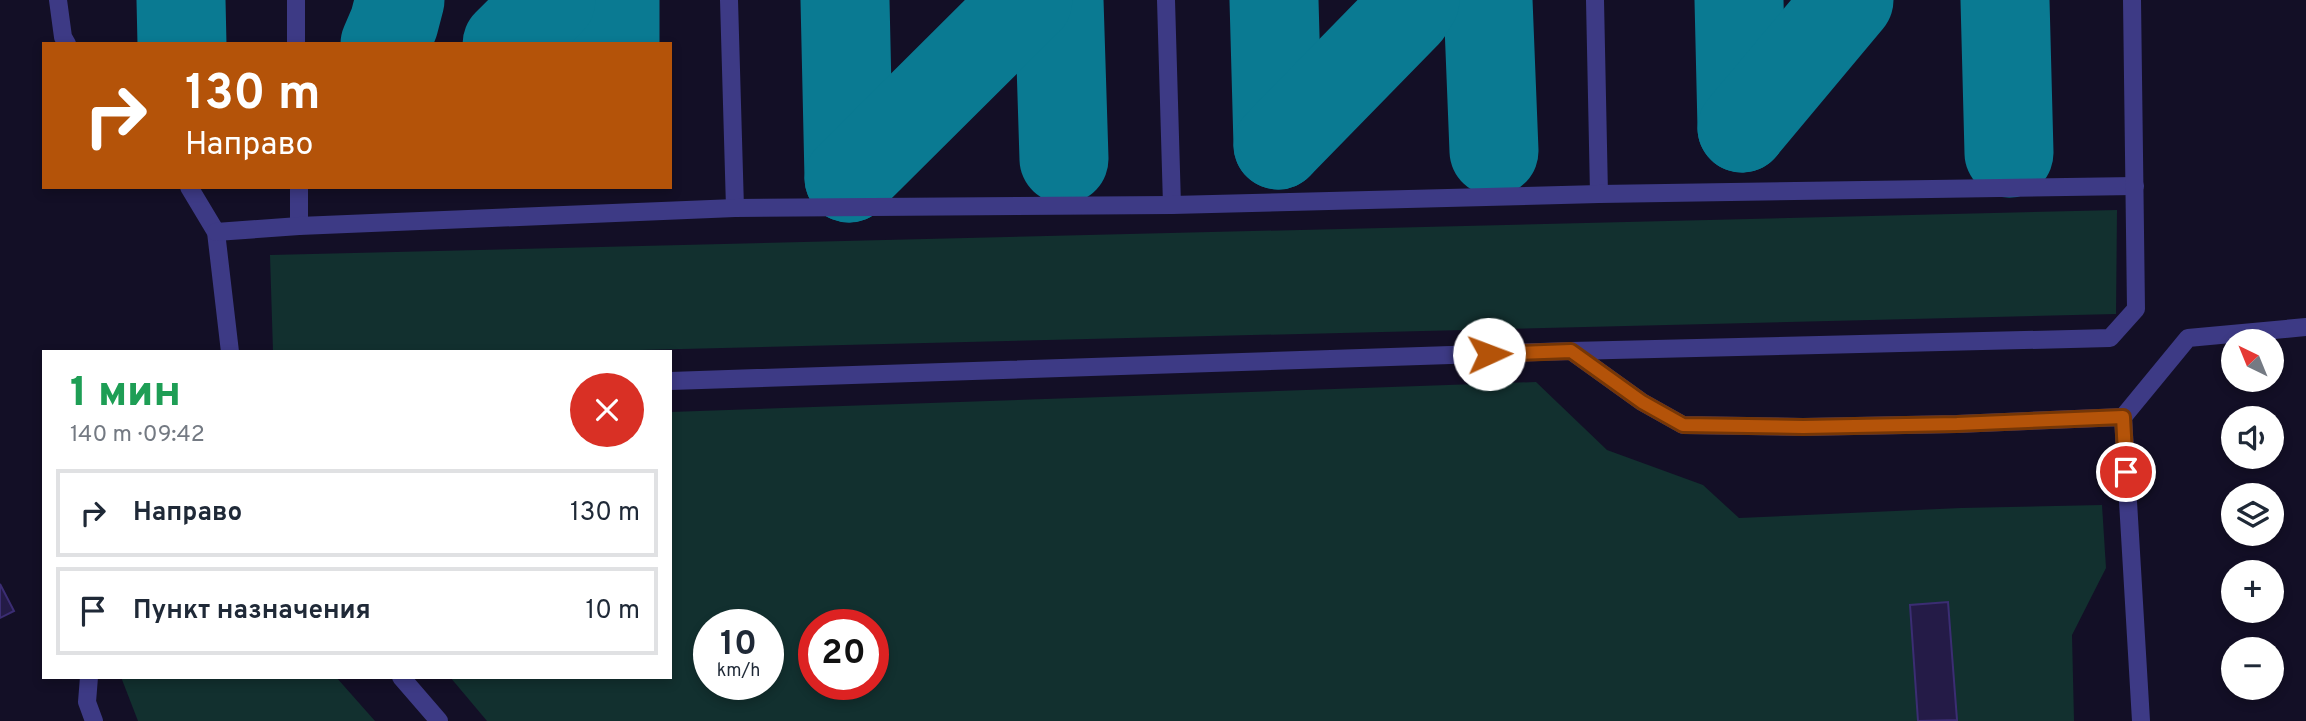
<!DOCTYPE html>
<html lang="ru">
<meta charset="utf-8">
<style>
:root{--surface:#fff;--page:#f2f2f3;--text:#1f2937;--muted:#747a83;--line:#e0e1e3}
body{margin:0;font-family:Overpass,sans-serif;background:var(--page);color:var(--text);height:100vh;display:flex;flex-direction:column;font-size:26px;white-space:nowrap}
*{box-sizing:border-box;margin:0}
p{font-size:23px;color:var(--muted)}
.icon{flex:none;width:38px;height:38px;fill:none;stroke:currentColor;stroke-width:2;stroke-linecap:round;stroke-linejoin:round}
.map{position:relative;flex:1;overflow:hidden}
.drawer{position:absolute;left:42px;top:350px;width:630px;height:329px;display:flex;flex-direction:column;background:var(--surface);border-radius:0px;box-shadow:0 4px 10px #0003}
.drawer>*{flex:none}
.top-card{position:absolute;left:42px;top:42px;width:630px;height:147px;border-radius:0px;box-shadow:0 4px 10px #0003;background:#b45309;color:#fff;overflow:hidden}
.needle{width:46px;rotate:317deg}
.fabs{position:absolute;left:2221px;top:329px;display:grid;gap:14px}
.fabs a{display:grid;place-items:center;width:63px;height:63px;border-radius:50%;background:var(--surface);box-shadow:0 4px 10px #0003;font-size:35px}
.speed{position:absolute;left:693px;top:609px;display:flex;gap:14px;font-size:35px;font-weight:700;text-align:center}
.speed>*{display:grid;place-content:center;width:91px;height:91px;border-radius:50%;background:var(--surface);box-shadow:0 4px 10px #0003;line-height:1}
.speed small{font-size:18px;font-weight:400}
.speed .limit{border:10px solid #d22;background:#fff;color:#111}
.pin{position:absolute;display:grid;place-items:center;width:60px;height:60px;color:#fff;margin:-30px;border:4px solid #fff;border-radius:50%;box-shadow:0 2px 7px #0007}
.me{position:absolute;width:77px;margin:-38px;rotate:88deg;stroke-linejoin:round;filter:drop-shadow(0 0 5px #0008)}
.turn{display:flex;align-items:center;gap:24px;height:147px;padding:0 28px;font-size:32px}
.turn .icon{width:91px;height:91px;stroke-width:2.5}
.turn b{display:block;font-size:49px;line-height:60px}
.round{display:grid;place-items:center;flex:none;width:74px;height:74px;border-radius:37px;background:var(--page)}
.overview{display:flex;align-items:center;justify-content:space-between;height:119px;padding:0 28px}
h1{font-size:42px;font-weight:800;line-height:52px;color:#1e9e55}
ul{padding:0;list-style:none}
li{display:flex;align-items:center;gap:21px;height:88px;margin:0 14px 10px;padding:0 14px;border:4px solid var(--line);border-radius:0px}
li div{flex:1}
li b{display:block;font-size:26px}
li em{font-style:normal}
.map>svg:first-child{display:block}
.green{fill:#12302f;fill-rule:evenodd}
.lines{fill:none;stroke-linecap:round;stroke-linejoin:round}
.taxiway{stroke:#0a7a92;stroke-width:89}
.building{fill:#241b47;stroke:#3b2d73;stroke-width:2}
.lane{stroke:#3d3a85;stroke-width:18}
.route-casing{stroke:#753606;stroke-width:18}
.route{stroke:#b45309;stroke-width:12}
</style>
<div class="map">
<svg width="2306" height="721" viewBox="0 0 2306 721">
<rect width="100%" height="100%" fill="#130f26"/>
<g class="green">
<path d="M2117,210L2116,314L558,352H273L270,255Z"/>
<path d="M1536,382L1607,450L1703,485L1739,518L1961,508L2102,505L2106,568L2072,635L2074,721H487L450,677H670V412ZM709,625H768V684H709ZM814,625H873V684H814Z"/>
<path d="M121,677H336L375,721H138Z"/>
</g>
<g class="lines">
<g class="taxiway">
<path d="M181,0L182,44"/>
<path d="M615,0V44"/>
<path d="M845,0L849,178"/>
<path d="M1059,0L1064,159"/>
<path d="M1274,0L1278,145"/>
<path d="M1488,0L1494,151"/>
<path d="M1739,0L1742,128"/>
<path d="M2005,0L2009,153"/>
<path d="M385,44L394,23L400,0"/>
<path d="M507,44L551,0"/>
<path d="M1742,128L1849,0"/>
<path d="M1278,145L1407,13L1415,0"/>
<path d="M849,178L1028,0"/>
</g>
</g>
<g class="building">
<path d="M0,584L14,611L0,618Z"/>
<path d="M1948,602L1957,720L1918,721L1910,605Z"/>
</g>
<g class="lines">
<g class="lane">
<path d="M58,0L63,37L67,44"/>
<path d="M296,0V44"/>
<path d="M729,0L735,208"/>
<path d="M1166,0L1172,205"/>
<path d="M1595,0L1599,194"/>
<path d="M189,187L216,232L230,352"/>
<path d="M299,187V226"/>
<path d="M216,232L299,226L735,208L1172,205L1599,194L2135,186"/>
<path d="M1571,351L1642,402L1683,425L1803,427L1957,424L2123,417L2188,338L2306,327"/>
<path d="M670,381L1571,351L2110,338L2136,309L2132,0"/>
<path d="M2123,417L2141,721"/>
<path d="M89,677L87,702L94,721"/>
<path d="M401,677L439,721"/>
</g>
</g>
<g class="lines">
<g class="route-casing">
<path id="route" d="M1489,354L1571,351L1642,402L1683,425L1803,427L1957,424L2123,417L2126,472"/>
</g>
<use href="#route" class="route"/>
</g>
</svg>
<div class="fabs">
<a><svg class="needle" viewBox="-14 -14 28 28"><path d="M0-13l5 13h-10z" fill="#e53935"/><path d="M0 13l5-13h-10z" fill="#747a83"/></svg></a>
<a><svg class="icon" aria-label="sound" viewBox="0 0 24 24"><path d="M4 9h4l5-4v14l-5-4H4zM17 9q2 3 0 6"/></svg></a>
<a><svg class="icon" aria-label="layers" viewBox="0 0 24 24"><path d="M12 4l9 5-9 5-9-5zM3 14l9 5 9-5"/></svg></a>
<a>+</a>
<a>−</a>
</div>
<div class="speed"><div>10<small>km/h</small></div><div class="limit">20</div></div>
<div class="pin" style="left:2126px;top:472px;background:#d93025"><svg class="icon" aria-label="arrive" viewBox="0 0 24 24"><path d="M6 21V4h12l-3 4 3 4H6"/></svg></div>
<svg class="me" style="left:1489px;top:354px" viewBox="-20 -20 40 40"><circle r="19" fill="#fff"/><path d="M0-13L10 11 0 6-10 11z" fill="#b45309"/></svg>
<div class="top-card">
<div class="turn"><svg class="icon" aria-label="right" viewBox="0 0 24 24"><path d="M7 20v-9h11M14 6l5 5-5 5"/></svg><div><b>130 m</b>Направо</div></div>
</div>
<section class="drawer">
<div class="overview"><div><h1>1 мин</h1><p>140 m · 09:42</p></div><a class="round" style="background:#d93025;color:#fff"><svg class="icon" aria-label="close" viewBox="0 0 24 24"><path d="M6 6l12 12M18 6L6 18"/></svg></a></div>
<ul>
<li><svg class="icon" aria-label="right" viewBox="0 0 24 24"><path d="M7 20v-9h11M14 6l5 5-5 5"/></svg><div><b>Направо</b></div><em>130 m</em></li>
<li><svg class="icon" aria-label="arrive" viewBox="0 0 24 24"><path d="M6 21V4h12l-3 4 3 4H6"/></svg><div><b>Пункт назначения</b></div><em>10 m</em></li>
</ul>
</section>
</div>
